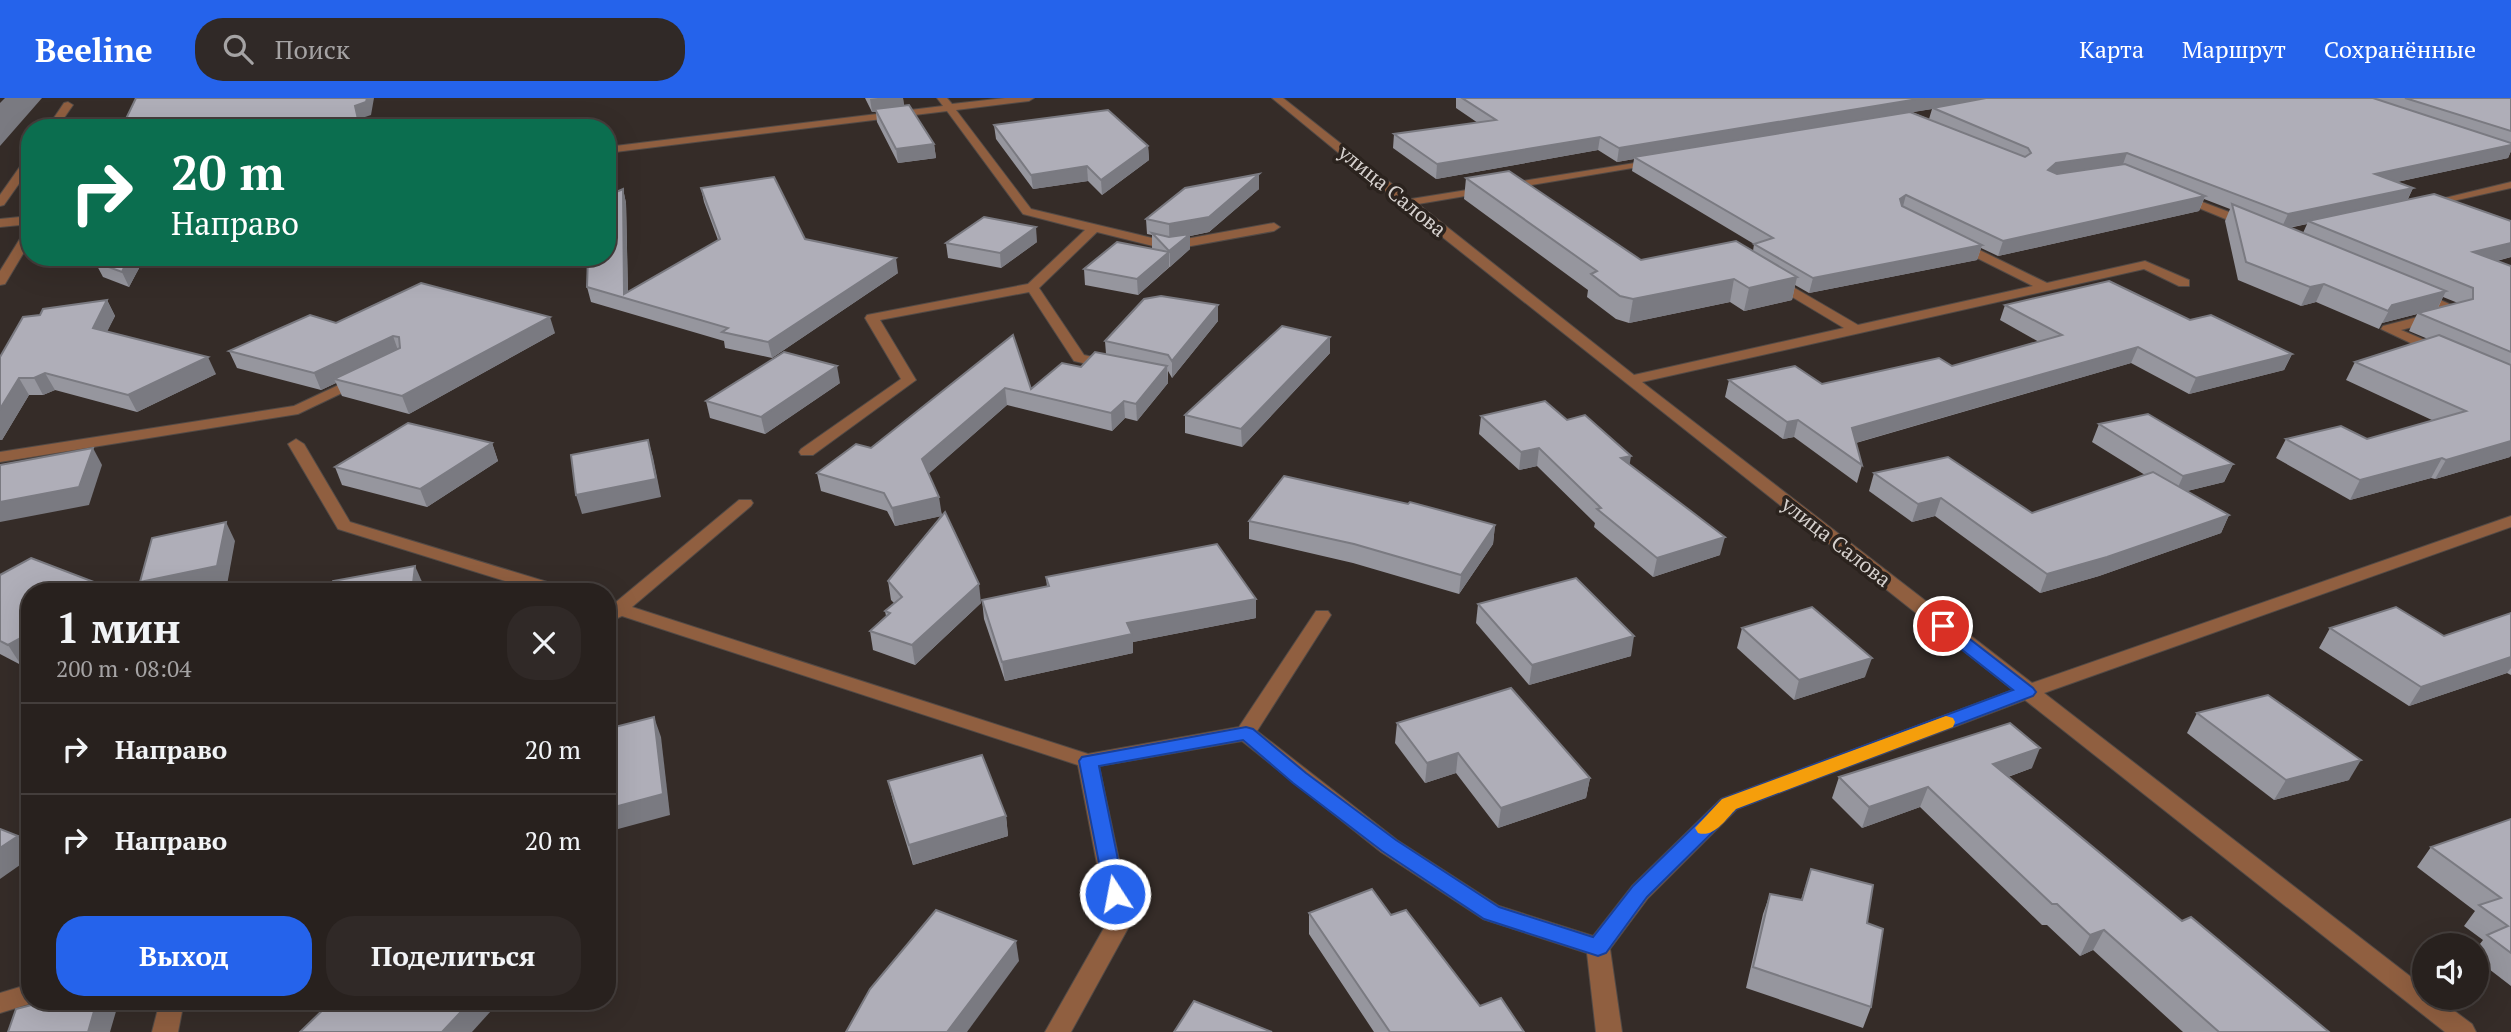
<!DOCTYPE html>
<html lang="ru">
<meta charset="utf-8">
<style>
:root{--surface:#28211e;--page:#302927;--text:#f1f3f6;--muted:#a5a3a4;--line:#443e3c;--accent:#2563eb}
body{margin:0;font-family:"PT Serif",serif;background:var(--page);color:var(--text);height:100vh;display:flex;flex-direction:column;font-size:26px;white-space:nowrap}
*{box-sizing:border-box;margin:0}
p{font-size:23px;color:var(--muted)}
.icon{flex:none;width:38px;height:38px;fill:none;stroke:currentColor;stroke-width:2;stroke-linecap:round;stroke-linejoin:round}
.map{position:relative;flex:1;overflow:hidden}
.details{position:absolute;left:21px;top:485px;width:595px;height:427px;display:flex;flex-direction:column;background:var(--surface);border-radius:28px;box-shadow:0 7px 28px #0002,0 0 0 2px var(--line)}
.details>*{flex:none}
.top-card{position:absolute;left:21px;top:21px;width:595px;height:147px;border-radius:28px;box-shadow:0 7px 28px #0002,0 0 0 2px var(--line);background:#0b6e4f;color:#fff;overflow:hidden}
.tools{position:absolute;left:2412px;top:835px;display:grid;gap:14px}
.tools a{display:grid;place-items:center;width:77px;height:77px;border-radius:50%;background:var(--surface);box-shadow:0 7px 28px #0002,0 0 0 2px var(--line);font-size:35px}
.pin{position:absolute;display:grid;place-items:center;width:60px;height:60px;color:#fff;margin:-30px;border:4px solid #fff;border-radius:50%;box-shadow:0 2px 7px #0007}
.me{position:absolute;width:77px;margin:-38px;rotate:349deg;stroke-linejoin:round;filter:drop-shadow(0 0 5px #0008)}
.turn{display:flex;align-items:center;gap:24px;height:147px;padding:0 35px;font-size:32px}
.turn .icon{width:91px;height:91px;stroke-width:2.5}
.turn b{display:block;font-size:49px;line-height:60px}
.round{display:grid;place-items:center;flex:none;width:74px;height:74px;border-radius:28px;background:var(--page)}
.head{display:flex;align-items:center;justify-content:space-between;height:119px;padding:0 35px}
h1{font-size:42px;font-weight:800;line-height:52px}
.action{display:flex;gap:14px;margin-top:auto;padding:14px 35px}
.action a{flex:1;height:80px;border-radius:28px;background:var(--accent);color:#fff;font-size:28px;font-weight:800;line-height:80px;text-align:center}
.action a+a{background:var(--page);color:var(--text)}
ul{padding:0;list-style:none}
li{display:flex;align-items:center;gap:21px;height:91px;padding:0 35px;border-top:2px solid var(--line)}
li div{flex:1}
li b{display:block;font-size:26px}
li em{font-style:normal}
header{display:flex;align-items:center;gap:42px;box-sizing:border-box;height:98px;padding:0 35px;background:var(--accent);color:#fff}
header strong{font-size:33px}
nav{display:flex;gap:38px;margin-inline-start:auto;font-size:24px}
.search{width:490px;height:63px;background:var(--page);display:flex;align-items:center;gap:18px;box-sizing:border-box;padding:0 24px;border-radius:28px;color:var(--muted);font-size:26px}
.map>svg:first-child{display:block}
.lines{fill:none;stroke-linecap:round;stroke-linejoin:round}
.minor-casing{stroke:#524a46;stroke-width:2}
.minor{fill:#905f40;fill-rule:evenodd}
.wall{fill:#96969e;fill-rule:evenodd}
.shaded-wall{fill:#7a7a81}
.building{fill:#afaeb8;stroke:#7a7a81;stroke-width:2}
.route{fill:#2563eb;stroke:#184099;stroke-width:2}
.slow{fill:#f59e0b}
.labels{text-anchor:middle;stroke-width:7;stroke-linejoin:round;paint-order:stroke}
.street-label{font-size:21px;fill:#d6d1ce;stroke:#2b231e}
</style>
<header>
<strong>Beeline</strong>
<div class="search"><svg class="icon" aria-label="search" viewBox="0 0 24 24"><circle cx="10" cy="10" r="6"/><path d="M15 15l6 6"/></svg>Поиск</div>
<nav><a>Карта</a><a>Маршрут</a><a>Сохранённые</a></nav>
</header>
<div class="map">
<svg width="2511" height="934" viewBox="0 0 2511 934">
<rect width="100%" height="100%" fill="#352c28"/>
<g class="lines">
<g class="minor-casing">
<g id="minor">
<path d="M937,0H947L952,6L1005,0H1034L1029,3L956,12L1031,111L1169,144L1274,125L1280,129L1274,133L1169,152L1097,134L1039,190L1084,257L1114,264V270L1109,271L1074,263L1029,194L880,222L916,282L813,357H801L799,354L801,351L901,281L865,220L867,217L1028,186L1085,132L1023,116L947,13L607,55V49L943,8Z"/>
<path d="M1272,0H1283L1411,101L1660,61L1661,63L1656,66L1418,106L1634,277L1844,230L1769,185L1768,182L1774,178L1858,227L2033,188L1955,149V143L1959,142L2047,185L2145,163L2189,182V188H2179L2144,171L1642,284L2032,585L2511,418V429L2044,595L2424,889V900H2437L2472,926L2476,934H2445L2025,602L1737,711L1648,800L1610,851L1622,934H1596L1587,855L1483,821L1381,754L1242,643L1099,668L1132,823L1071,934H1045L1108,823L1078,667L622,518L613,522L607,520V502L616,504L739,402H751L753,405L751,408L632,509L1088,656L1239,629L1316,513H1328L1331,517L1257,633L1397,742L1499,808L1593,838L1632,788L1721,701L2013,592L1402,107Z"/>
<path d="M68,4L73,7L57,30H47L64,5Z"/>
<path d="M30,59V70L4,107L0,108V97L26,60Z"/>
<path d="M2511,84V90L2426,109L2420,106Z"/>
<path d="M2181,96L2253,123L2255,126L2245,129L2177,101L2175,99Z"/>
<path d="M30,118V126L0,129V121Z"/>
<path d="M30,130V144L5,186L0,187V173L26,131Z"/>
<path d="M2418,192L2465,213L2463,216L2401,232L2446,251V257H2436L2381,231L2383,228L2445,212L2413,199L2411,196Z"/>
<path d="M360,277L365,278L367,281L365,284L298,316L0,364V354L294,308Z"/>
<path d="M296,341L304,346L350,424L567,490L570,494H541L338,431L288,346Z"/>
<path d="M30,886V903H39L0,915V895Z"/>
<path d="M160,903H184L178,934H152Z"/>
</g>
</g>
<use href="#minor" class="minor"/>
</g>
<g class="wall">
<path d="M865,0H903L904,8L934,46L936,60L898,65L877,24L876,14H872Z"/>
<path d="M1456,0H2511V53L2508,60L2397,84L2413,90L2408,101L2511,123V159L2497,163L2511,168V357L2510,359L2435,381L2431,380L2350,402L2276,360L2286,341H2367L2434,323L2346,282L2355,264L2428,241L2409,233L2417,216L2382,225L2379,231L2316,204L2301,208L2238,182L2225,123L2230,111L2204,101L2199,113L1998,158L1981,150L1977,162L1809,195L1795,187L1792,202L1744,213L1730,204L1629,225L1616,221L1587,199L1588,192L1464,101L1466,80L1641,162L1753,153L1754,146L1632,73L1634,61L1617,64L1598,52L1436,81L1393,50L1394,36L1478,25L1456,10ZM1932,11L1929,21L1912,14ZM2307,126L2303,135L2289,130ZM2443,199L2458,205L2438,210Z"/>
<path d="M994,27L1148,48L1149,62L1102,97L1088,83L1033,91L996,41Z"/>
<path d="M1259,76V91L1209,134L1190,138V151L1138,197L1085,187L1084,171L1152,151V137L1147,136L1146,121Z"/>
<path d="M701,90L805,141L898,175L772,260L725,250L724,243L591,204L587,189L623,91L626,105L628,194L718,142L704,104Z"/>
<path d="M1037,144L1001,170L948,160L946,145Z"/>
<path d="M95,159H145L129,189L103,179L95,164Z"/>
<path d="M107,202L115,218L107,233L216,276L137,314L55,292L43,297H29L2,342H0V259L40,217Z"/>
<path d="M1218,207V223L1172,280L1168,273V285L1137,323L1125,320L1112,333L1007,307L928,376L942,417L981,505L915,567L873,552L870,533L886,518L885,513L894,505L891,502L888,483L941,418L895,428L887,413L821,393L817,375L871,350L1013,237L1031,291L1081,269L1106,256L1105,243Z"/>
<path d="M2005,207L2190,222L2292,256L2284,272L2189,296L2131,265L1856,345L1862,367L1857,385L1794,339L1783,341L1725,299L1729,282L1822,286L1952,268L2039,244L2000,222Z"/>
<path d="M336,225L555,235L409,316L342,298L336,285L321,292L237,270L229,253Z"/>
<path d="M1330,239V255L1242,349L1185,335V317Z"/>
<path d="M840,285L765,336L710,320L706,303Z"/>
<path d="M1481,318L1567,322L1630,367L1720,457L1653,479L1594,429L1595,425L1537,368L1519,372L1479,336Z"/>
<path d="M2099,326L2233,366L2224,384L2187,393L2229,417L2221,435L2099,478L2040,495L1935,418L1912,424L1869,393L1874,375L2032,415L2145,377L2092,344Z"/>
<path d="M492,345L498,363L427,409L342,387L335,369Z"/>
<path d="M1249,423L1495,427L1493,446L1459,496L1353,465L1249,441Z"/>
<path d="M0,477L21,567L0,556Z"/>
<path d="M1046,479L1256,520L1133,544V555L1005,583L984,521L982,502L1047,489Z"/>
<path d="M1478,506L1631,558L1529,587L1476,525Z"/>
<path d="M2511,515V577L2507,575L2409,608L2319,550L2330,530L2444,538Z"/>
<path d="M1742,530L1865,579L1794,602L1737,550Z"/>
<path d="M2197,615L2349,682L2274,702L2187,635Z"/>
<path d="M1397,625L1590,680L1586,700L1498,730L1456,675L1425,685L1395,645Z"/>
<path d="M2032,670L2008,679L2182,823L2329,934H2183L2093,852L2080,858L2047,827H2042L1920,709L1862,730L1832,700L1839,679Z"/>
<path d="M888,683L1006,718L1008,738L913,767L893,703Z"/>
<path d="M2511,721V888L2476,861V851L2483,842L2464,828L2475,813L2417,769L2431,749Z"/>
<path d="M1811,771L1867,825L1871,909L1863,930L1746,890L1763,816L1770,796L1801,802Z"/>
<path d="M1309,815L1391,817L1480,908L1524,934H1374L1309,836Z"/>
</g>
<g class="shaded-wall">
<path d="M5,0H42L0,48V5Z"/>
<path d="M367,0H374L371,17L359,21L362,30H360L355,8Z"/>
<path d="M878,0H903L904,10L875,11L876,14H872L870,1Z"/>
<path d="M1924,0H1998L1933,10L1932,11L1637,61L1634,59V61L1617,64L1619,50Z"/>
<path d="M1600,39L1598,52L1436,81L1437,66Z"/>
<path d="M934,46L936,60L898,65L896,51Z"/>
<path d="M2511,47V53L2508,60L2369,90L2375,76Z"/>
<path d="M1148,48L1149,62L1102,97L1101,82Z"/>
<path d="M2127,55L2122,69L2052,79L2048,72L2056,65Z"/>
<path d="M1087,68L1088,83L1033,91L1031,77Z"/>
<path d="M1259,76V91L1209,134L1190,138V151L1170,169L1169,126Z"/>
<path d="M2413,90L2406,104L2308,123L2307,126L2281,131L2288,116Z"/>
<path d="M623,91L626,105L628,201L624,196Z"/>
<path d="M1906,97L1902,112L1900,101Z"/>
<path d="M2205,98L2199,113L1998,158L2003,143Z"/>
<path d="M1036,129L1037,144L1001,170L1000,155Z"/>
<path d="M2511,145V159L2465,171L2473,154Z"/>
<path d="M1982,147L1977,162L1809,195L1813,180Z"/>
<path d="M1169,154V169L1138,197L1137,181Z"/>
<path d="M129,159H145L129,189L122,174Z"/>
<path d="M896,160L898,175L772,260L768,244Z"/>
<path d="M1797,179L1792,202L1744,213L1749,190Z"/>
<path d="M1734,181L1730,204L1629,225L1633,201Z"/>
<path d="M2324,186L2316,204L2301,208L2310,189Z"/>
<path d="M2446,193L2437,211L2418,215L2417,216L2382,225L2379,231L2392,207Z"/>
<path d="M107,202L115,218L101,246L93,230Z"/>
<path d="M1218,207V223L1172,280V263Z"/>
<path d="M550,219L555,235L409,316L402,298Z"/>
<path d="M393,238L399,255L334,281L336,285L321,292L314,275Z"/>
<path d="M1330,239V255L1242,349L1241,331Z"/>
<path d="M2138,249L2131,265L1848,347L1852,330Z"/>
<path d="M2292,256L2284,272L2189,296L2196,280Z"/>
<path d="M208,259L216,276L137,314L128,297Z"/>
<path d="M837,268L840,285L765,336L761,319Z"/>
<path d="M1167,268L1168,285L1137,323L1136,306Z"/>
<path d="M45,275L55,292L43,297L34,280Z"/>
<path d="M19,280L29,297L2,342H0V311Z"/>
<path d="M1005,290L1007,307L925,379L922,361Z"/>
<path d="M1124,303L1125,320L1112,333L1111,315Z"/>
<path d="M1798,322L1794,339L1783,341L1787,324Z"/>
<path d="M2511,335V357L2510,359L2435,381L2446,362Z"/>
<path d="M648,342L653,359L661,399L582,416L576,397Z"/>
<path d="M492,345L498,363L427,409L420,391Z"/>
<path d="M93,350L102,367L89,407L0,424V404Z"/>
<path d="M1539,350L1537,368L1519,372L1521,354Z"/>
<path d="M1631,358L1628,376L1621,360Z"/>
<path d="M2442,360L2431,380L2350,402L2360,382Z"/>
<path d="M2233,366L2224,384L2175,396L2183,378Z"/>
<path d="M939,399L942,418L895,428L892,410Z"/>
<path d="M1941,400L1935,418L1912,424L1918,406Z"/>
<path d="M2229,417L2221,435L2099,478L2040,495L2047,476Z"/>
<path d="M226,424L235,443L227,487L195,494H145L140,484Z"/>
<path d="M1495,427L1493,446L1459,496L1461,477Z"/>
<path d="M1725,439L1720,457L1653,479L1657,460Z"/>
<path d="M415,468L423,486L422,494H412Z"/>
<path d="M979,486L981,505L915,567L912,547Z"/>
<path d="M107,489L110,494H100Z"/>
<path d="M1256,501V520L1133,544V555L1005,583L1002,564L1127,525Z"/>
<path d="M30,535V561L21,567L8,547Z"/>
<path d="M1634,538L1631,558L1529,587L1532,567Z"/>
<path d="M2511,559V570L2507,575L2409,608L2421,589Z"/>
<path d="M1872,560L1865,579L1794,602L1799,582Z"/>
<path d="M654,619L661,639L670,717L607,734V711Z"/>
<path d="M2040,650L2032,670L1985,687L1993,666Z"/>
<path d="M1458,655L1456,675L1425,685L1427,665Z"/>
<path d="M2361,662L2349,682L2274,702L2286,682Z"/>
<path d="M1590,680L1586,700L1498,730L1501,710Z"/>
<path d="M1928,689L1920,709L1862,730L1869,709Z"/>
<path d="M1006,718L1008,738L913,767L909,747Z"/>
<path d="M18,738L30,756V760L0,781V750Z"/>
<path d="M2104,832L2093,852L2080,858L2090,837Z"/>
<path d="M1016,843L1019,863L967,934H947Z"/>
<path d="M97,903H112L117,910L110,934H88Z"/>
<path d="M471,903H500L472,934H442Z"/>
</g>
<g class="building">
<path d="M136,0H367L366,4L355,8L360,30H111L114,26L124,25Z"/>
<path d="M1462,0H1924L1619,50L1600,39L1437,66L1394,36L1496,22Z"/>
<path d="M1986,0H2373L2511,45V47L2375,76L2413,90L2288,116L2127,55L2056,65L2048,72L2057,76L2125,66L2205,98L2003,143L1906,97L1900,101L1902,108L1982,147L1813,180L1754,146L1773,140L1634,59L1910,14L2025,59L2031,55L2028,50L1933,10Z"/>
<path d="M2405,0H2511V33Z"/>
<path d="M909,7L934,46L896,51L875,11Z"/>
<path d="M1108,12L1148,48L1101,82L1087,68L1031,77L994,27Z"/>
<path d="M1509,73L1641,162L1736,143L1797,179L1749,190L1734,181L1633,201L1620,198L1591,176L1597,173L1466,80Z"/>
<path d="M1259,76L1209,119L1169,126L1146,121L1185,90Z"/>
<path d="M774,79L805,141L896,160L768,244L722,234L728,230L587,189L588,159H607V98L623,91L624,196L720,141L701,90Z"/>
<path d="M2434,96L2511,123V145L2473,154L2511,168V254L2418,215L2473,201V190L2308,123Z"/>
<path d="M2232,106L2446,193L2392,207L2388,213L2324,186L2310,189L2246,164Z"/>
<path d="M984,119L1036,129L1000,155L946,145Z"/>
<path d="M1152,135L1169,139L1190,136L1169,153Z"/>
<path d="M1117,144L1169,154L1137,181L1084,171Z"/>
<path d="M95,159H129L122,174L95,164Z"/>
<path d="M2109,183L2190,222L2211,217L2292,256L2196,280L2138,249L1852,330L1862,367L1798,322L1787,324L1729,282L1795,268L1822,286L1939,260L1952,268L2062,237L2005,207Z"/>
<path d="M421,185L550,219L402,298L334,281L400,250L399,239L393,238L314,275L229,253L310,217L336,225Z"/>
<path d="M1161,198L1218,207L1172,263L1168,257L1105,243L1144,201Z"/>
<path d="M107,202L93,230L208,259L128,297L45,275L34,280H19L0,311V259L23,219L40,217L43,211Z"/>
<path d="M1282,228L1330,239L1241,331L1185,317Z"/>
<path d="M1013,237L1031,291L1062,265L1081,269L1095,254L1167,268L1136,306L1124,303L1111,315L1005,290L922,361L939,399L892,410L884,395L817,375L856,346L871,350Z"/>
<path d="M2439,237L2511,267V343L2446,362L2442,360L2360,382L2286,341L2341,328L2367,341L2466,313L2355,264Z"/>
<path d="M784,254L837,268L761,319L706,303Z"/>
<path d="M1545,303L1567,322L1585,317L1631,358L1621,360L1725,439L1657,460L1597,411L1601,410L1539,350L1521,354L1481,318Z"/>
<path d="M2148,316L2233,366L2183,378L2099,326Z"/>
<path d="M408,325L492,345L420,391L335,369Z"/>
<path d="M648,342L656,381L576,397L571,357Z"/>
<path d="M93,350L79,389L0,404V367Z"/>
<path d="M1948,359L2032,415L2153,374L2229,417L2107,459L2047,476L1941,400L1918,406L1874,375Z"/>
<path d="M1284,378L1408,406L1410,404L1495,427L1461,477L1354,446L1249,423Z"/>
<path d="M945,414L979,486L912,547L870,533L890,515L885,513L902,499L888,483Z"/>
<path d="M226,424L217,468L140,484L152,440Z"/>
<path d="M1217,446L1256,501L1127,525L1132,536L1002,564L982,502L1049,488L1046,479Z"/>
<path d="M31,460L107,489L100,494H30V535L8,547L0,543V477Z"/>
<path d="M415,468L412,494H331L333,483Z"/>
<path d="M1576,480L1634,538L1532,567L1478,506Z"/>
<path d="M1812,509L1872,560L1799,582L1742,530Z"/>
<path d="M2396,509L2444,538L2511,515V559L2421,589L2330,530Z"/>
<path d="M1511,590L1590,680L1501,710L1458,655L1427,665L1397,625Z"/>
<path d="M2268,597L2361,662L2286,682L2197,615Z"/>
<path d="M654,619L663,696L607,711V631Z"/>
<path d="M2010,625L2040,650L1993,666L2182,823L2191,819L2329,934H2219L2104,832L2090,837L2057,806H2052L1928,689L1869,709L1839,679Z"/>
<path d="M982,657L1006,718L909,747L888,683Z"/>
<path d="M2511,721V855L2487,837L2508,828L2479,807L2501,800L2431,749Z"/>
<path d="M0,731L18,738L0,750Z"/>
<path d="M1811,771L1873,787L1867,825L1883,831L1871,909L1753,869L1770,796L1802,802Z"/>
<path d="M1372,791L1391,817L1406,812L1480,908L1501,900L1524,934H1390L1309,815Z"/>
<path d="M936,812L1016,843L947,934H846L870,891Z"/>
<path d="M47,903H97L88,934H8L16,911Z"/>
<path d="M332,903H471L442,934H300Z"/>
<path d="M1194,903L1272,934H1174Z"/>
</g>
<path class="route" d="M1943,523L1949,525L2033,590L2036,594L2033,598L1736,711L1647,799L1606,855L1598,858L1484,821L1382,753L1293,685L1243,642L1099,668L1125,796L1122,802L1115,804L1108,802L1105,796L1079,663L1082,659L1246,629L1253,631L1306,675L1396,742L1499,809L1593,839L1633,788L1722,701L2013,592L1937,532L1935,528L1937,525Z"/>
<path class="slow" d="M1946,618L1953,620L1955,624L1953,629L1736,711C1725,722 1714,740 1698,735L1695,730L1722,701Z"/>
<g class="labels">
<g class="street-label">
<text transform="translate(1392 93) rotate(39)" y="7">улица Салова</text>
<text transform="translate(1836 444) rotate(38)" y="7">улица Салова</text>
</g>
</g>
</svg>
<div class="tools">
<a><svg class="icon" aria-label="sound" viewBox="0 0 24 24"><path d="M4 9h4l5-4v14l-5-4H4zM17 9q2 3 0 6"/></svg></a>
</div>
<div class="pin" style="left:1943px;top:528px;background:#d93025"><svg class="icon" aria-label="arrive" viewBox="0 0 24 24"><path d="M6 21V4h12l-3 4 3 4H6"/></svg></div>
<svg class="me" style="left:1115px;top:796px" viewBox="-20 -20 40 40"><circle r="17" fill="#2563eb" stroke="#fff" stroke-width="3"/><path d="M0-11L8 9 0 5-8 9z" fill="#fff"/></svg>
<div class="top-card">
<div class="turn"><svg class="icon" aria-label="right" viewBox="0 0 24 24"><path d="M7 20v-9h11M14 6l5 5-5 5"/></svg><div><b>20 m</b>Направо</div></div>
</div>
<section class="details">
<div class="head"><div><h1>1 мин</h1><p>200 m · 08:04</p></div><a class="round"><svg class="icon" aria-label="close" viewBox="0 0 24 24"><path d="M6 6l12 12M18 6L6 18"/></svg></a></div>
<ul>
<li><svg class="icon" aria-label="right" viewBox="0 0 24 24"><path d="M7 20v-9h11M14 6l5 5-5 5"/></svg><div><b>Направо</b></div><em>20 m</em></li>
<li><svg class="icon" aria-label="right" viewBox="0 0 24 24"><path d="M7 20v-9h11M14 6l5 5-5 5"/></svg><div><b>Направо</b></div><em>20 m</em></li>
</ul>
<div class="action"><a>Выход</a><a>Поделиться</a></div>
</section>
</div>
